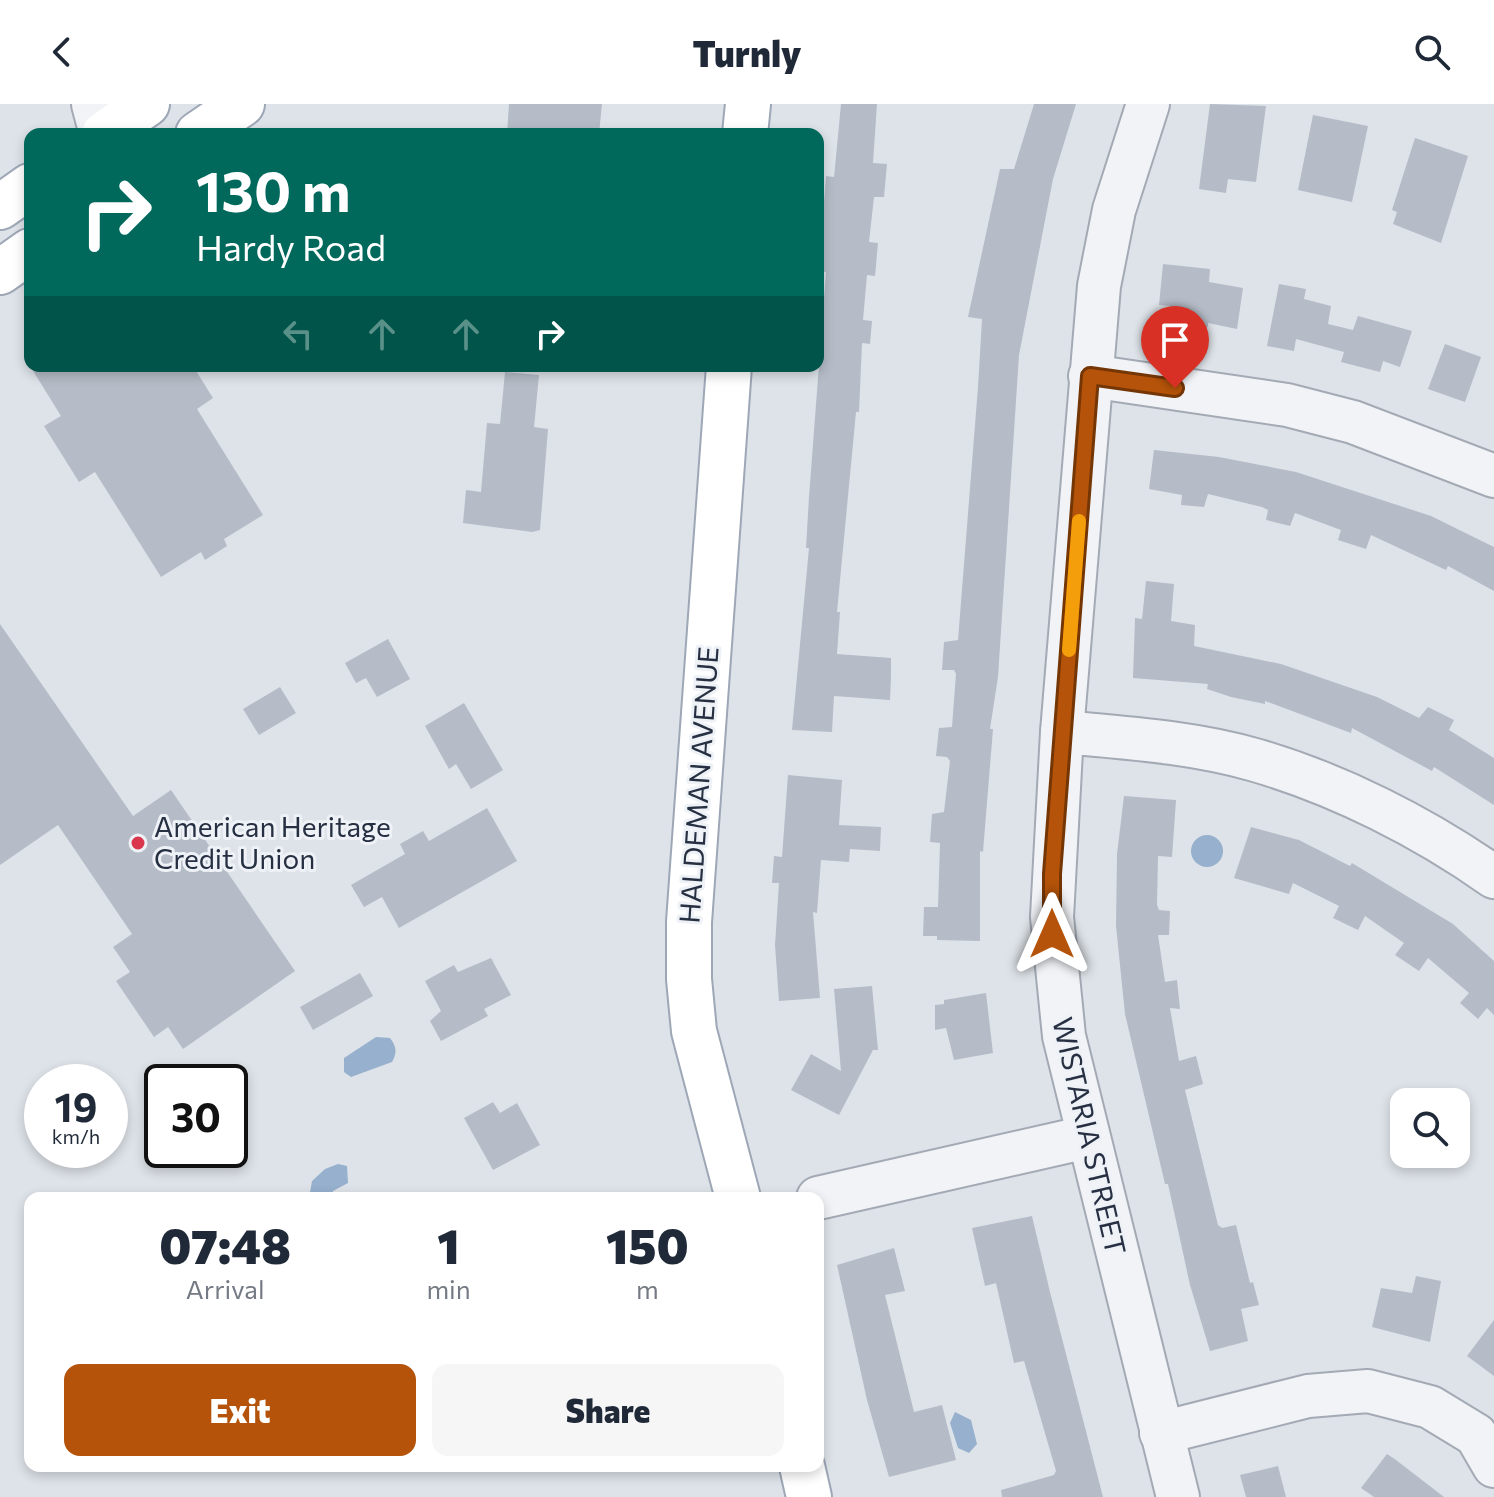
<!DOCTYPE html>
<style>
:root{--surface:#fff;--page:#f6f6f7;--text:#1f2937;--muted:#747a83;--accent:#b45309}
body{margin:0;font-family:Commissioner,sans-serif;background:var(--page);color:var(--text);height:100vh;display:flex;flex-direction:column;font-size:30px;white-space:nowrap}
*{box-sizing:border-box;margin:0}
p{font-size:26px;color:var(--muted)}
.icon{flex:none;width:44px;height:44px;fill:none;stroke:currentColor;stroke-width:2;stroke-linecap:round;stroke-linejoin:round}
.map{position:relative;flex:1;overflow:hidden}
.details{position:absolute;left:24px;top:1088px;width:800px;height:280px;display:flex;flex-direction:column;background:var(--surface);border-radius:16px;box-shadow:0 4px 12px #0003}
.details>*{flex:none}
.top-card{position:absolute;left:24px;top:24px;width:800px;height:244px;border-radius:16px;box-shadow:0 4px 12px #0003;background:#00695c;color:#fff;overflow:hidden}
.tools{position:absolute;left:1390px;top:984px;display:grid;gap:16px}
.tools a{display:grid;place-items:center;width:80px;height:80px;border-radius:16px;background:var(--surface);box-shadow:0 4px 12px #0003;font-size:40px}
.speed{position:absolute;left:24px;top:960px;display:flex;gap:16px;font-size:40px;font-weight:700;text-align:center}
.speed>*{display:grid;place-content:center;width:104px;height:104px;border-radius:50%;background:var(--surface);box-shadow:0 4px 12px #0003;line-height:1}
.speed small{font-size:20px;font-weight:400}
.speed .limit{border:4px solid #111;border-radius:12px;background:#fff;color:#111}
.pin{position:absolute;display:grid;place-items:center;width:68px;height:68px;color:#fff;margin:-82px -34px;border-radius:50% 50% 50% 0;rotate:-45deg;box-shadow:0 0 8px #0007}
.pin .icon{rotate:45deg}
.me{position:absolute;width:88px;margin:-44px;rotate:0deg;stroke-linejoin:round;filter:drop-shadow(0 0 6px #0008)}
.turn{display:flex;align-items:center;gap:28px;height:168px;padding:0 40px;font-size:36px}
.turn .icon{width:104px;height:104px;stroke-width:2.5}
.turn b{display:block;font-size:56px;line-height:68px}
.lanes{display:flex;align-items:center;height:76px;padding:0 40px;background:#0003;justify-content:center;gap:40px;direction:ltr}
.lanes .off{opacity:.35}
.eta{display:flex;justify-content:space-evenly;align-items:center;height:136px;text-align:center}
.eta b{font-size:48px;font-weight:800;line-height:56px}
.cta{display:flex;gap:16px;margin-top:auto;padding:16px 40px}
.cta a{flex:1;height:92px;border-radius:16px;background:var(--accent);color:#fff;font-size:32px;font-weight:800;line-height:92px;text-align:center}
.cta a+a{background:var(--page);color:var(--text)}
header{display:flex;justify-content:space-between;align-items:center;height:104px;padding:0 40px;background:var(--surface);font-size:36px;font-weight:800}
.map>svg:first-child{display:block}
.water{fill:#96b0cd}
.building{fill:#b5bcc7}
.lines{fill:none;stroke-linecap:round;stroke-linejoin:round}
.minor-casing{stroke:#a3aab4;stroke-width:46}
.major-casing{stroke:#9da7b6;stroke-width:48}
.minor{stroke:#f1f3f7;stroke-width:42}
.major{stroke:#fff;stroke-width:44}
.route-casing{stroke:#753606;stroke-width:20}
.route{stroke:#b45309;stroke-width:14}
.slow{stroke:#f59e0b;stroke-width:14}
.poi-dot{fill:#da374f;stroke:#eef2f7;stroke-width:3}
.labels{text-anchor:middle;stroke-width:6;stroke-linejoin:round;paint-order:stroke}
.street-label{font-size:28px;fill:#263042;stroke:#eef2f7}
.poi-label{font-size:28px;fill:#263042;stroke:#eef2f7;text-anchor:start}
</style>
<header><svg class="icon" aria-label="back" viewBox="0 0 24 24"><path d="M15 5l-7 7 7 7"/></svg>Turnly<svg class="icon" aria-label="search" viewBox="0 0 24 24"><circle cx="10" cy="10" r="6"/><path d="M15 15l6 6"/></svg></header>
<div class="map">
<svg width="1494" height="1393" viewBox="0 0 1494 1393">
<rect width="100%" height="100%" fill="#dee3e9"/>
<g class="water">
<circle cx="1207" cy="747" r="16"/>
<path d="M376,933L390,934C397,943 397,949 392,958L351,973L344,968V954Z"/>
<path d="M338,1060L347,1062L348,1079L333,1087L331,1094H309L312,1077L325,1065Z"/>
<path d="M955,1308L971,1316L977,1340L969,1349L958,1344L950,1319Z"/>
</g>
<g class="building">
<path d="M509,0H602L599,30H507Z"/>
<path d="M841,0H877L873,59L887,60L884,93H874L869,138L878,139L875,172L867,171L863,216L872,217L870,240L862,239L859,308H856L837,508H840L837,550L891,554V573L890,596L834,592L832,628L792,626L809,444H806L809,393L826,168H821L824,99L826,72L834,73Z"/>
<path d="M1034,0H1076L1053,75L1019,251L998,573L990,625H993L983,748L980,747V837L937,836V832H923L924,803H938L940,739L930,738L932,710L944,708L950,657L947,653L936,652L939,624L952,623L956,570L954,566H942L944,538L958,536L978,283L982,215L968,213L1000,65H1014Z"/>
<path d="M1210,0L1266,2L1256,78L1228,75L1226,89L1199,85Z"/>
<path d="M1313,11L1368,22L1352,98L1298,86Z"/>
<path d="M1415,34L1468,52L1441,139L1393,120L1397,108L1392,106Z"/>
<path d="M1163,160L1210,165L1209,178L1243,184L1237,225L1208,219V223L1168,219L1170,202L1159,201Z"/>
<path d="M1279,180L1306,185L1304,195L1331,202L1328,220L1353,226L1358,212L1412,227L1400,263L1383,257L1380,268L1341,258L1344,248L1296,235L1294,247L1267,242Z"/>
<path d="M1445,240L1481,253L1465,298L1428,285Z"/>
<path d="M30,262H193L213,294L197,305L263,411L224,435L227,442L205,456L201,448L161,473L95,368L79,378L44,322L61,312Z"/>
<path d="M505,268L539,271L534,323L548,325L540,426L532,428L463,419L466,386L481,388L487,319L500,320Z"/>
<path d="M1154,346L1219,353L1296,368L1431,412L1494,443V487L1448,462L1446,466L1371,431L1366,445L1338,436L1341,426L1295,409L1290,422L1266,416L1268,406L1262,403L1208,390L1204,403L1181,401L1182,391L1149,385Z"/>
<path d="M1146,477L1174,480L1171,517L1195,521L1194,542L1281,560L1377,593L1419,614L1428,603L1454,616L1449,626L1494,654V701L1434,663L1432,667L1352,624L1351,629L1265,597V600L1231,593L1207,585L1208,580L1133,574L1135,514L1142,515Z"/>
<path d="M0,520L133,712L171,686L295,867L183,945L168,923L154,933L116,877L130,868L113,843L132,830L58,721L0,761Z"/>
<path d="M388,535L410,575L377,593L366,574L356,579L345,559Z"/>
<path d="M280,583L296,609L259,631L243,605Z"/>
<path d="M464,599L503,666L471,685L456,660L449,665L425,622Z"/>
<path d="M788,671L842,676L839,721L881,723L880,747L850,745L849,758L821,756L817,809L813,808L820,894L779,897L775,841L779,779H772L774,752L782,753Z"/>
<path d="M1124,692L1176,696L1172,753L1158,752L1157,801L1159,806L1170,807L1169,831H1158L1165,878L1177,876L1180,905L1170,904L1179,957L1196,952L1203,980L1185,986L1218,1121L1222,1124L1236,1121L1250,1179L1253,1178L1259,1201L1241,1205L1248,1237L1210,1247L1190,1181L1168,1080H1165L1125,910L1116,822L1117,750Z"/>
<path d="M487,704L517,757L399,824L382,793L364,803L351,781L405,750L400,740L423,727L429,737Z"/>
<path d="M1251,723L1299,736L1350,762L1352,759L1453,820L1494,857V911L1487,904L1478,915L1460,899L1469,889L1428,854L1419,867L1395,851L1404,839L1365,812L1358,826L1333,814L1339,802L1293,779L1289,790L1234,774Z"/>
<path d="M491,854L511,891L484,905L488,912L441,937L430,917L441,907L425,877L454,861L458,868Z"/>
<path d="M360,869L373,892L313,926L300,903Z"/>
<path d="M872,882L878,946H873L839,1011L791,986L811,950L841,967L834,885Z"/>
<path d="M986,889L993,949L954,956L946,924L935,926V901L944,900V896Z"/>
<path d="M493,998L500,1009L517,999L540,1041L493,1066L464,1014Z"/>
<path d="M1032,1112L1050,1188L1103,1393H1002L1001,1386L1054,1371L1056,1367L1024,1257L1014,1259L996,1179L985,1182L972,1124Z"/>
<path d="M894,1144L905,1187L885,1191L914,1308L942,1301L956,1356L889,1373L867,1296L837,1161Z"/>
<path d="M1416,1172L1441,1177L1430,1238L1372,1223L1381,1184L1412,1189Z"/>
<path d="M1494,1216V1272L1467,1252Z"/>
<path d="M1387,1350L1396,1356L1444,1393H1374L1361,1384Z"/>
<path d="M1278,1362L1286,1393H1246L1240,1371Z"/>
</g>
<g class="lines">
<g class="minor-casing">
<g id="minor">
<path d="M93,0L101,30"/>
<path d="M1148,0L1114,106L1099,182L1062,628L1052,813L1064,932L1178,1393"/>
<path d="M1090,272L1287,301L1353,318L1494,372"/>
<path d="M1062,628C1127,634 1192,638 1255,656C1338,680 1423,723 1494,773"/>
<path d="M818,1094L1087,1033"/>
<path d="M1161,1329L1308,1292L1368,1287L1430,1303L1476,1331L1494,1362"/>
</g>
</g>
<g class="major-casing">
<g id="major">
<path d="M104,30L147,0"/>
<path d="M198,30L242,0"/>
<path d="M745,30L748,0"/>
<path d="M0,103L30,82"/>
<path d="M0,168L30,147"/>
<path d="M729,262L689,818V875L694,927L738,1094"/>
<path d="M802,1362L809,1393"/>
</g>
</g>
<use href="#minor" class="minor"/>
<use href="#major" class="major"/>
</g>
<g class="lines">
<g class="route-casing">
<path id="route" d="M1052,830V770L1090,272L1175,284"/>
</g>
<use href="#route" class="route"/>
<path class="slow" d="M1069,546L1079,417"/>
</g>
<circle class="poi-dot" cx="138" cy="739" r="8"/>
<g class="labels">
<g class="street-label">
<text transform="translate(699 681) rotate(-86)" y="10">HALDEMAN AVENUE</text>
<text transform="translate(1089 1032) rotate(77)" y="10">WISTARIA STREET</text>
</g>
<g class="poi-label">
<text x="154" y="733">American Heritage<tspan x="154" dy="32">Credit Union</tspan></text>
</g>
</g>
</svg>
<div class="tools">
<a><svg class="icon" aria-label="search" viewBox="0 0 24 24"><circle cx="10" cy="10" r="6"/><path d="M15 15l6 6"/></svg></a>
</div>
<div class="speed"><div>19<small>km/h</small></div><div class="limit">30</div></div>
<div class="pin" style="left:1175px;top:284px;background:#d93025"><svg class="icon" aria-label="arrive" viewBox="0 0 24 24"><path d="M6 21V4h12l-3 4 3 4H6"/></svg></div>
<svg class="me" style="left:1052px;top:830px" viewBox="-20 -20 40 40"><path d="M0-17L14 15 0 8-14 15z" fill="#b45309" stroke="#fff" stroke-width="4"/></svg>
<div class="top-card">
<div class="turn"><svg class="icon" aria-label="right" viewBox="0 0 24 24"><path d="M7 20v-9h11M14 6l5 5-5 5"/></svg><div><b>130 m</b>Hardy Road</div></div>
<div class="lanes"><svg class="icon off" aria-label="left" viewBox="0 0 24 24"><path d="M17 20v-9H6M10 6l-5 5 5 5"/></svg><svg class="icon off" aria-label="ahead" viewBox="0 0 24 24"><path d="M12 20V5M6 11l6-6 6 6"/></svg><svg class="icon off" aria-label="ahead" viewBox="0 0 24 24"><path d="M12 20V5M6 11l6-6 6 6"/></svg><svg class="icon" aria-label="right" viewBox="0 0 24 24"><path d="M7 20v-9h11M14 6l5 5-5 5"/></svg></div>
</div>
<section class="details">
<div class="eta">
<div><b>07:48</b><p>Arrival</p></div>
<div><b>1</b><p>min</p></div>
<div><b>150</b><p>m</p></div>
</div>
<div class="cta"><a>Exit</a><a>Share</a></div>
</section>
</div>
